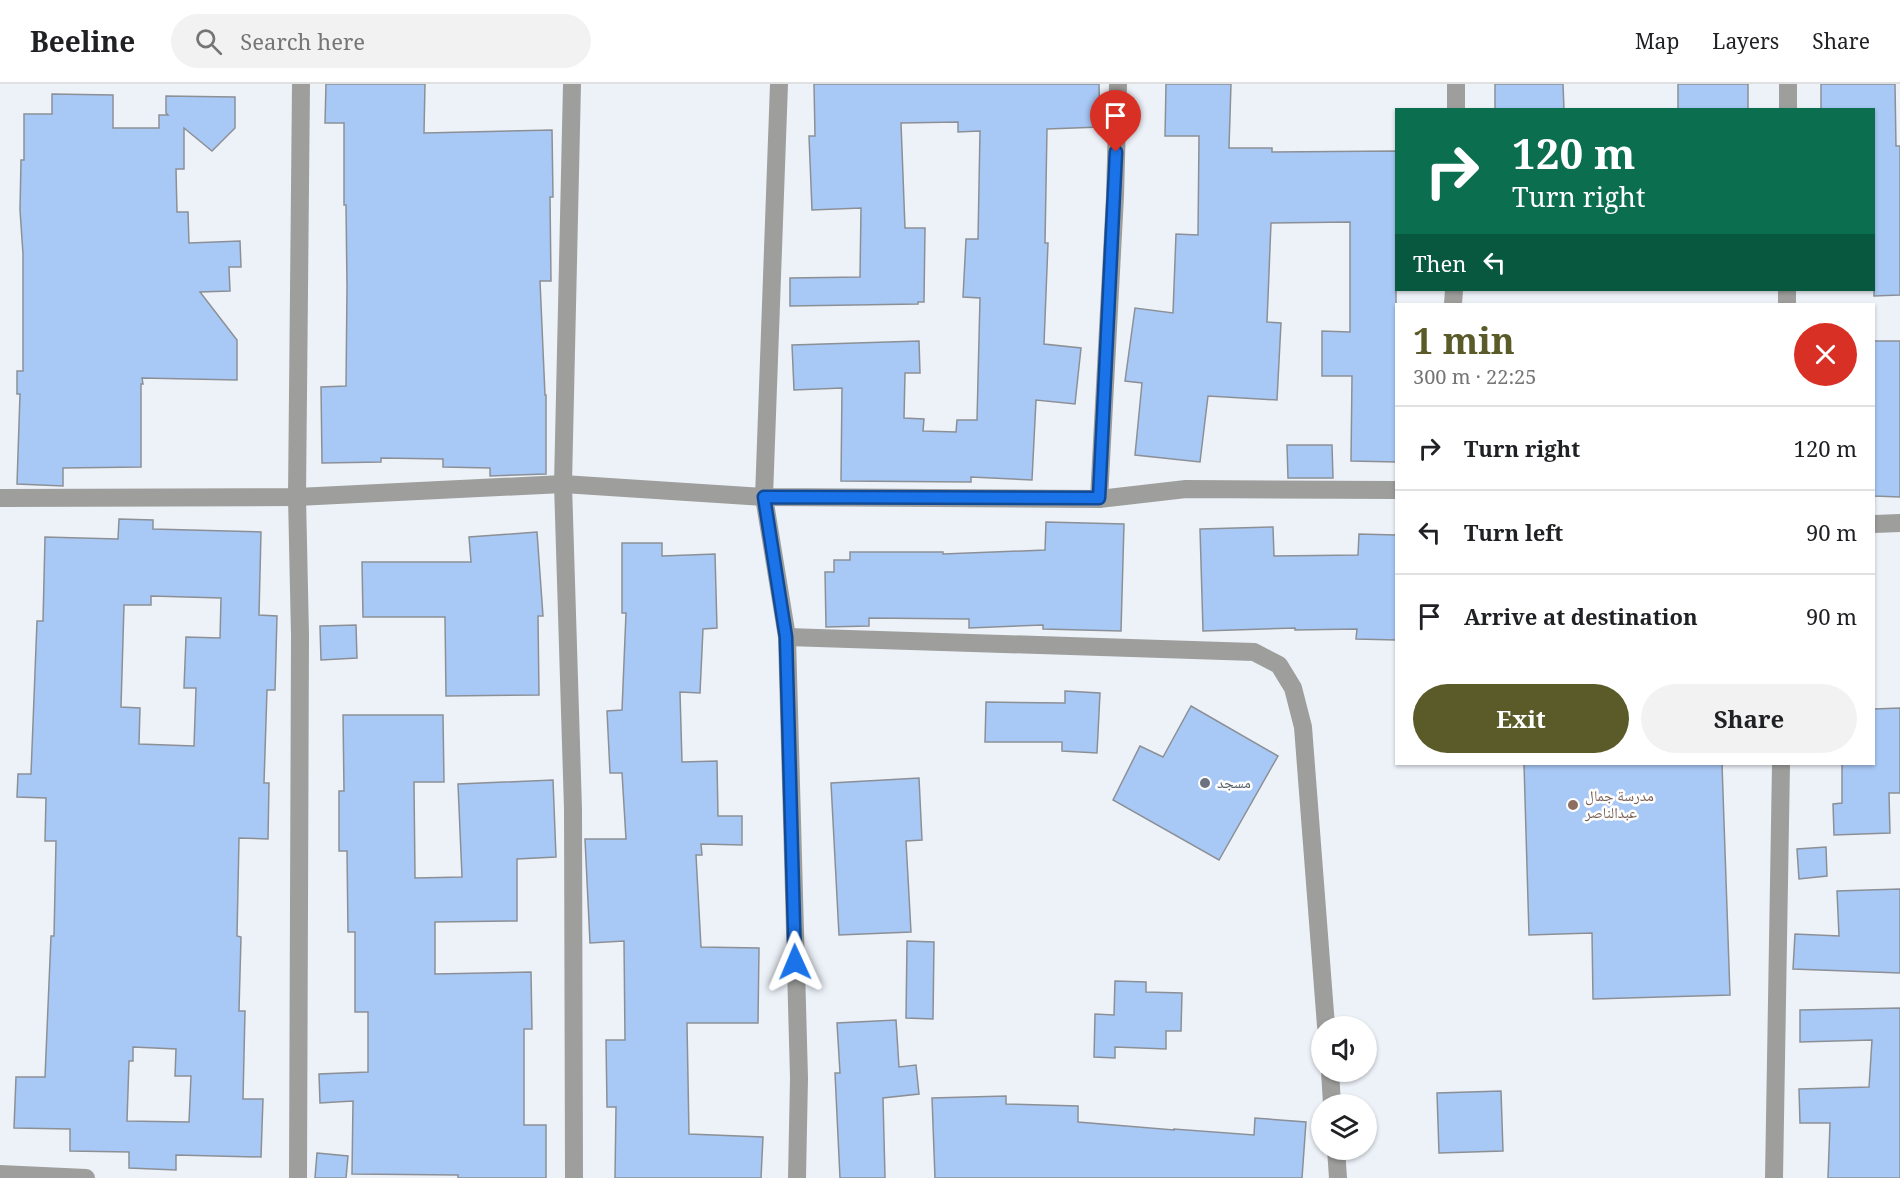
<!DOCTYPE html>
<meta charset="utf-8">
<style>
:root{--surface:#fff;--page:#f2f2f2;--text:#202124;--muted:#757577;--line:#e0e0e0;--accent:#5a5b28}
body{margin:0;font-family:"Noto Serif","Noto Naskh Arabic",serif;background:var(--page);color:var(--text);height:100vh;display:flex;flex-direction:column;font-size:22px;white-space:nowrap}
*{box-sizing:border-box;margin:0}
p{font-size:20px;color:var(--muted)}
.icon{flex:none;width:33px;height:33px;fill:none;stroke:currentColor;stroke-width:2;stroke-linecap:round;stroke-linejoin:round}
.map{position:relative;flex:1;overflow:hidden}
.details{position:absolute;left:1395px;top:219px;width:480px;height:462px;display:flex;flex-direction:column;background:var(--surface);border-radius:0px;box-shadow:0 2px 4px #0004}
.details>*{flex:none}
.banner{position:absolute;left:1395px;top:24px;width:480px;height:183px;border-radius:0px;box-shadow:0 2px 4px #0004;background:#0b6e4f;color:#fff;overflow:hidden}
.buttons{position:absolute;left:1311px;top:932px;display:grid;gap:12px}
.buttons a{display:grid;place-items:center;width:66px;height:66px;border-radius:50%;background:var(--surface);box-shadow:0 2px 4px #0004;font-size:30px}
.pin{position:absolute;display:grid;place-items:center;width:51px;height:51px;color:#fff;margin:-62px -26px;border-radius:50% 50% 50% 0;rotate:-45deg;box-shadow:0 0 6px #0007}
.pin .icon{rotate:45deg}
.me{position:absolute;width:66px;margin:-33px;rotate:359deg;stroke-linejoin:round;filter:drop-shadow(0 0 4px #0008)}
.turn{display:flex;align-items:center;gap:21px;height:126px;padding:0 18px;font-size:27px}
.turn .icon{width:78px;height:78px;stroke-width:2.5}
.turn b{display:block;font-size:42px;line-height:51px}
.then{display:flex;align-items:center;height:57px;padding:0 18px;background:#0003;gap:12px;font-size:22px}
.round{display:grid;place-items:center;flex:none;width:63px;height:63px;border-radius:32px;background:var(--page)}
.summary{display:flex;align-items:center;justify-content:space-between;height:102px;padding:0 18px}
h1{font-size:36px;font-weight:700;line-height:45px;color:var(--accent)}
.primary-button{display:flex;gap:12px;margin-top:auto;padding:12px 18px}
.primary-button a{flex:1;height:69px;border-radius:36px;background:var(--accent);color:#fff;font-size:24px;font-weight:700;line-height:69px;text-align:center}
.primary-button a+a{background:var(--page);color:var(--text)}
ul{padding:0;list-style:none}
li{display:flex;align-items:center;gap:18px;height:84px;padding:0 18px;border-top:2px solid var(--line)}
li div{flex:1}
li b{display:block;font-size:22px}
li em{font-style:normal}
header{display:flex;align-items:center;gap:36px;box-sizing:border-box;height:84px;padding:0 30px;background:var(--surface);border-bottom:2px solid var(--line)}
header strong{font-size:28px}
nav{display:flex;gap:33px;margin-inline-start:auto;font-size:21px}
.search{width:420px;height:54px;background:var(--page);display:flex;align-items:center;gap:15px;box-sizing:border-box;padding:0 21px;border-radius:33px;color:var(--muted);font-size:22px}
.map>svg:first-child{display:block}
.building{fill:#a8c8f5;stroke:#8c9096;stroke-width:1.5;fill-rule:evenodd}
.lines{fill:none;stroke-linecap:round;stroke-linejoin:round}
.street{stroke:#9e9f9c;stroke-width:18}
.route-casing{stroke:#114b97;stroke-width:15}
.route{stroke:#1a73e8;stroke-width:10}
.worship-dot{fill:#6b7280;stroke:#fefefe;stroke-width:2}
.education-dot{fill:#8d6e63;stroke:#fefefe;stroke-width:2}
.labels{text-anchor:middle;stroke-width:5;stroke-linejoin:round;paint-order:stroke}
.worship-label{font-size:15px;fill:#5b616d;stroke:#fefefe;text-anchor:start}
.education-label{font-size:15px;fill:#785e54;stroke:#fefefe;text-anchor:start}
</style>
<header>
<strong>Beeline</strong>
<div class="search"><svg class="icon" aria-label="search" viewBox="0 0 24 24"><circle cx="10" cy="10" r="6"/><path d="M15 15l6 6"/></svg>Search here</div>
<nav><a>Map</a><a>Layers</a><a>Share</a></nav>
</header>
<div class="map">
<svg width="1900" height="1094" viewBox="0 0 1900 1094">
<rect width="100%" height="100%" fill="#edf2f9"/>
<g class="building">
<path d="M326,0H425L424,49L552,46L553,113H550L551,197H540L545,311H546V390L490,392V384L443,383V375L381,374V378L322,379L321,303L346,302L347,203L346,121H344V39H325Z"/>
<path d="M814,0H1099L1100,43L1047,45L1045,159H1048L1044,260L1081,264L1075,320L1036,316L1032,396L971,393V398L841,397L842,304L794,306L792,261L919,257L920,289H905L904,334L924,335L923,347L956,348L957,336H977L980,214L963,213L966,155H978L980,47L958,48V38L901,39L905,144H925L924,218H918V220L790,222V194L860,193L861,124L812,126L809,52H815Z"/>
<path d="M1166,0H1231L1229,64H1272V68L1396,67V378L1351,377L1352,292H1322V247L1350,248V138L1271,139L1267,238L1281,239L1277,316L1208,312L1200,378L1135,371L1142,299L1125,297L1135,224L1173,229L1176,150L1198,151L1199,52H1165Z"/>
<path d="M1495,0H1563L1564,26H1495Z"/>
<rect x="1678" y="0" width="70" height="26"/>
<path d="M1821,0H1895L1896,62H1900V211L1874,212V26H1821Z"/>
<path d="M52,10L113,11V44H159V31H168L166,29V12L235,13V44L212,67L184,44V85H176L177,128H188L189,159L240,157L241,183H229L230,207L200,208L237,256V296L142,294L143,300H141V383L63,384V402L17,400L20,310H17V287H23V170L20,126L21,76H24V30H52Z"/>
<path d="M1874,257H1900V413L1874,412Z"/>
<path d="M1287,361H1332L1333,394H1288Z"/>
<path d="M119,435L153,436V445L261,448L259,531L277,532L275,606H267L264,699H269L268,755L239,754L237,852L241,853L239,927H245L243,1015H263L261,1073L176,1071V1086L129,1084V1068L70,1067V1045L14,1044L16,993H45L51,852H54L56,757H45L46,714L17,713L18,690H31L37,537H43L45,453L118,455ZM151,512L221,514L220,554L186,553L184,604H196L194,662L139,660L140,624L121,623L124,521H151ZM133,963L176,965L175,992H191L189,1038L127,1037L129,977H133Z"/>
<path d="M1046,438L1124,440L1121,547L1043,545V541L969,544V535L869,534V542L826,543L825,488H834V476H850V468H943V470L1045,466Z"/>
<path d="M1273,443L1274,472L1358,471L1359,450L1396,451V556L1356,555L1357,545L1295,546V544L1203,547L1200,445Z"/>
<path d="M537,448L543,532H538L539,611L446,612L445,533H363L362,478H471L469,453Z"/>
<path d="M622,459H662V472L715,470L717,544L703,545L700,609L680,608L682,678L717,677L718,732H742V761L701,760L702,771H696L701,863L759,864L758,939H687L689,1050L763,1053L761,1094H615L616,1023H607L606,956H625L624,857L590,859L585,755H626L622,689H610L607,627L622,626L626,529H622Z"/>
<path d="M356,541L357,574L321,576L320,542Z"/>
<path d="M1065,607L1100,609L1097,669L1062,667V658H985L986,618L1065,619Z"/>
<path d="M1191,622L1278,672L1219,776L1113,716L1140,662L1163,673Z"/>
<path d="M1900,624V709H1889L1890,749L1834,751L1833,720L1842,719V680H1874V625Z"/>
<path d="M343,631H443L444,698H414L415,794L462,793L458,700L553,696L556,773L517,775V837L435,838V890L531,888L532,945H524V1041H546V1094H458V1091L352,1090L353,1017L320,1019L319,990L368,988V928H355V848H348L347,767H339V707H344Z"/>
<path d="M1524,680H1722L1730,911L1593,915L1592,849L1529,851Z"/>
<path d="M919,694L922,756L906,757L911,848L839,851L831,699Z"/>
<path d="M1826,763L1827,792L1799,795L1797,765Z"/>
<path d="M1900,805V889L1793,885L1795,850L1839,852L1837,807Z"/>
<path d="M907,857L934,858L933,935L906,934Z"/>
<path d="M1115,897L1146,898V908L1182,909L1181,947H1166V965L1115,963V974L1094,973L1095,930L1114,931Z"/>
<path d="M1900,924V1094H1828L1830,1039H1800L1799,1005L1869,1003L1872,956L1800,958V926Z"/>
<path d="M896,936L899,983L916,981L919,1010L883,1014L885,1094H840L835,989H840L837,939Z"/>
<path d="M1501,1007L1503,1067L1439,1069L1437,1009Z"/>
<path d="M1006,1012V1020L1078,1022V1038L1174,1046V1045L1254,1051L1255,1034L1306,1038L1302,1094H935L932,1014Z"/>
<path d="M317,1069L348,1072L346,1094H315Z"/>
</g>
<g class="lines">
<g class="street">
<path d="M572,0L563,400L573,725L574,1094"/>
<path d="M779,0L764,413L787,553L799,994L797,1094"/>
<path d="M1456,26V0"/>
<path d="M1788,26V0"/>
<path d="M1453,220L1454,206"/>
<path d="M1787,220V206"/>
<path d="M0,414L297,413L563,400L764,413L1099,415L1186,405L1396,406"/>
<path d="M1099,415L1115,112L1118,0"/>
<path d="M1874,440L1900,439"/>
<path d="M787,553L1254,568L1279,581L1293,604L1303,643L1326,942"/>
<path d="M1330,987L1332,1020"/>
<path d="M1336,1065L1338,1094"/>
<path d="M0,1090L86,1094"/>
<path d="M298,1094L300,551L297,413L301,0"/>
<path d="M1774,1094L1781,680"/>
</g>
</g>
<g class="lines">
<g class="route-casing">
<path id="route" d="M795,878L786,553L764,413L1099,414L1116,68"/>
</g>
<use href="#route" class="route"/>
</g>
<circle class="worship-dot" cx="1205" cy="699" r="6"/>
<circle class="education-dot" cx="1573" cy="721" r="6"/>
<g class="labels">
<g class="worship-label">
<text x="1217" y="704">مسجد</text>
</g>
<g class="education-label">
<text x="1585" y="717">مدرسة جمال<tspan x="1585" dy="17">عبدالناصر</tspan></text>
</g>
</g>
</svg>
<div class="buttons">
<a><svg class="icon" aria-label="sound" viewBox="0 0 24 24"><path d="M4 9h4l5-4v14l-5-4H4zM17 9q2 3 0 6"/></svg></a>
<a><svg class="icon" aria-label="layers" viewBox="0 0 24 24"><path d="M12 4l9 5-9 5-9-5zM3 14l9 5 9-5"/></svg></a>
</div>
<div class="pin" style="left:1116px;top:68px;background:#d93025"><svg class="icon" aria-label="arrive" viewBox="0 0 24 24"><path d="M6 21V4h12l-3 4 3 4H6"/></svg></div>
<svg class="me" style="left:795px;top:878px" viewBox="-20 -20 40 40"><path d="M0-17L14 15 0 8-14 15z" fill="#1a73e8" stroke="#fff" stroke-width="4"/></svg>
<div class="banner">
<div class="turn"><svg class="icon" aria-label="right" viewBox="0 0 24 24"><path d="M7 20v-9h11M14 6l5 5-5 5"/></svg><div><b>120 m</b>Turn right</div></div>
<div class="then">Then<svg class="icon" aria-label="left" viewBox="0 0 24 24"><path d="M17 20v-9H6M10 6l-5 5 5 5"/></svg></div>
</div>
<section class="details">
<div class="summary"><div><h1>1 min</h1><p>300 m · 22:25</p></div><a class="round" style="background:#d93025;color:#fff"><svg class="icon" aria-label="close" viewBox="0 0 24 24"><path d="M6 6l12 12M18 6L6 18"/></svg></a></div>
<ul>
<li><svg class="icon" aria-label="right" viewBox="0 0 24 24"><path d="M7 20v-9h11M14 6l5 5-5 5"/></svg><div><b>Turn right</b></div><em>120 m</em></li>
<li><svg class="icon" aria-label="left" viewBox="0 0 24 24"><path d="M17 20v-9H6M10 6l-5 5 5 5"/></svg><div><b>Turn left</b></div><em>90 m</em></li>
<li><svg class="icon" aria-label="arrive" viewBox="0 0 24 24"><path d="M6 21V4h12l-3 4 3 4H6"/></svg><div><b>Arrive at destination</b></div><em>90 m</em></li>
</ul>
<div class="primary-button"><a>Exit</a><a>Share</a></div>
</section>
</div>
